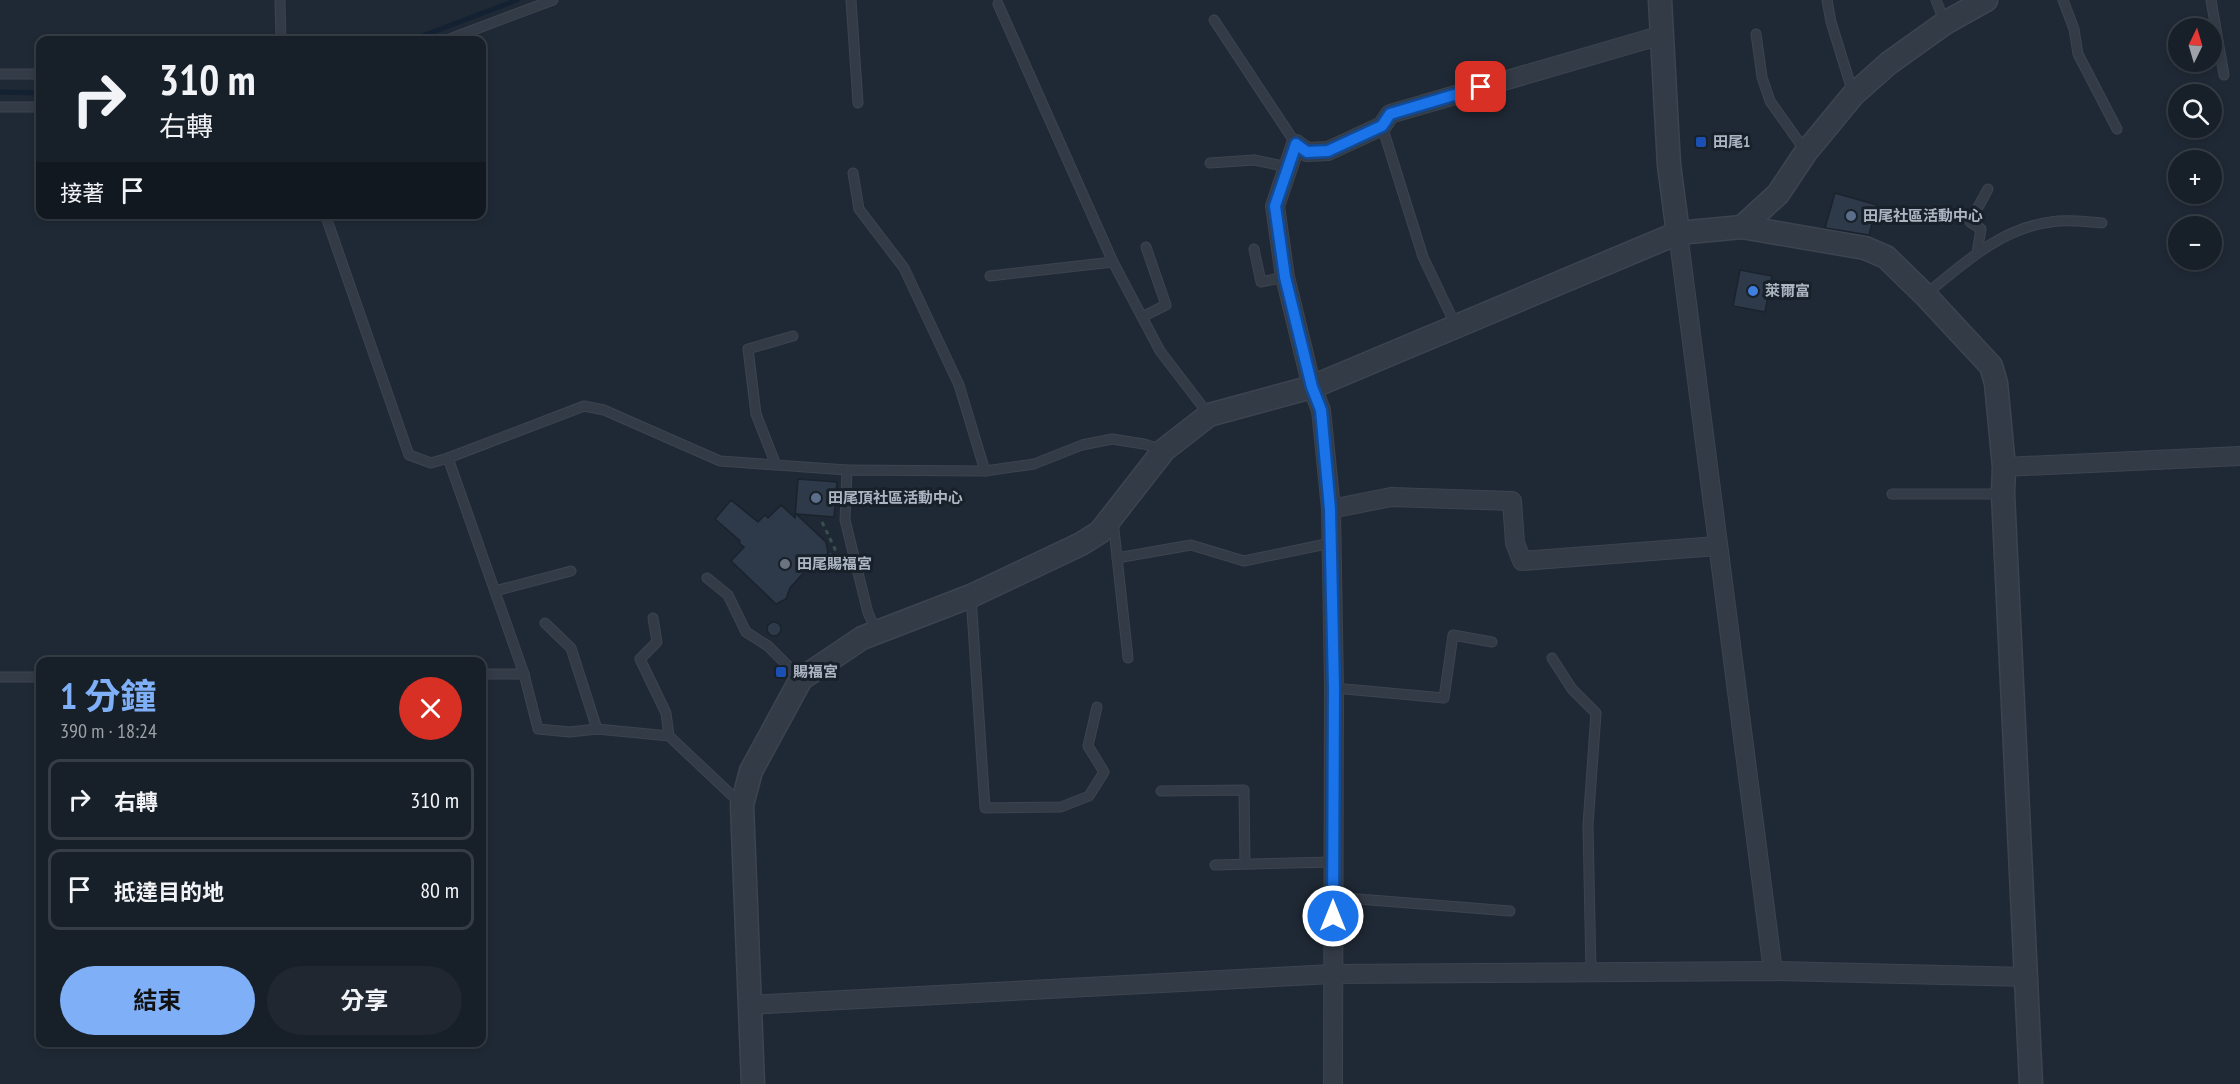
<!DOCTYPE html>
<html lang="zh-TW">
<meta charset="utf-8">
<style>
:root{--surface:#171f28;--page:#202730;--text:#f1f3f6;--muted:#9ea2a8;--line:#363d45;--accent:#7eaff7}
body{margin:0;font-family:"PT Sans Narrow","Noto Sans TC",sans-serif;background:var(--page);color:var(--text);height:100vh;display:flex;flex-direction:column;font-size:22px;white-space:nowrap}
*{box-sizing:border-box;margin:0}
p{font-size:20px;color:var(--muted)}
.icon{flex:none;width:33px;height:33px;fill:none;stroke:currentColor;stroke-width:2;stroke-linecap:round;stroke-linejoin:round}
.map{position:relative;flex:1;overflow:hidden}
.panel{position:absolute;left:36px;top:657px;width:450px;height:390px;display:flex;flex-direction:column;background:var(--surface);border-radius:12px;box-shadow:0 3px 9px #0003,0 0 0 2px var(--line)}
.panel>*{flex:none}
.hud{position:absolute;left:36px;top:36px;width:450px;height:183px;border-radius:12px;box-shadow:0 3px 9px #0003,0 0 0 2px var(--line);background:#171f28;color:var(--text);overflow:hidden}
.needle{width:39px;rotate:5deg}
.fabs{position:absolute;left:2168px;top:18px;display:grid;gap:12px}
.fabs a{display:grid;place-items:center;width:54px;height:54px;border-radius:50%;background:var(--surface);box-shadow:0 3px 9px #0003,0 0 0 2px var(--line);font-size:30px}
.pin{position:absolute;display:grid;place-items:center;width:51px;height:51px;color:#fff;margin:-26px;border-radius:12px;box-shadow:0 3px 9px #0006}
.me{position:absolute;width:66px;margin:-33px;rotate:0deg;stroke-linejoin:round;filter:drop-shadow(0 0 4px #0008)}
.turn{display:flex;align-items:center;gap:21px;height:126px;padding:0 24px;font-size:27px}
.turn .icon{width:78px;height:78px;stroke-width:2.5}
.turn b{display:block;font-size:42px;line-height:51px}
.then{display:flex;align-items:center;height:57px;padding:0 24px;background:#0003;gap:12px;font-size:22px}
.round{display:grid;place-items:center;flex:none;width:63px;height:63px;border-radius:32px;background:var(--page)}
.overview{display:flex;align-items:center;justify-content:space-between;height:102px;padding:0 24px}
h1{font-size:36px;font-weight:700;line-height:45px;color:var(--accent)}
.button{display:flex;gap:12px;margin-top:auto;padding:12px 24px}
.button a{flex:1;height:69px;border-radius:36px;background:var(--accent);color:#111;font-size:24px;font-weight:700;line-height:69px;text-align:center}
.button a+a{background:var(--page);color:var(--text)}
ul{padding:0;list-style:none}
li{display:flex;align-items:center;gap:18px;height:81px;margin:0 12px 9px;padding:0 12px;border:3px solid var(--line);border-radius:12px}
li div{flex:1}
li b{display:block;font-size:22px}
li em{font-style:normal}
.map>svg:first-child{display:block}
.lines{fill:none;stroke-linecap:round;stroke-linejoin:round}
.stream{stroke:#142132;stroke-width:5}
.building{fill:#2e3a4a;stroke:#1a222d;stroke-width:1.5}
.service-casing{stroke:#3c4450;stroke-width:11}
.minor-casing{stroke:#3c4450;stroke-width:20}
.tertiary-casing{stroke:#3c4450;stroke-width:25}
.path{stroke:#3a4e4f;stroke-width:3;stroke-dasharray:4.5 4.5;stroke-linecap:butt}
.service{stroke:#333b46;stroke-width:9}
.minor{stroke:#333b46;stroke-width:18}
.tertiary{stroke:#333b46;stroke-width:22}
.route-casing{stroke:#114b97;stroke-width:15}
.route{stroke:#1a73e8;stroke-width:10}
.transit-dot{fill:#1a4fb4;stroke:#18202a;stroke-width:2}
.service-dot{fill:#5c6f8a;stroke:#18202a;stroke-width:2}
.shop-dot{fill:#3f7fe0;stroke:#18202a;stroke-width:2}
.worship-dot{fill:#6b7280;stroke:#18202a;stroke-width:2}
.labels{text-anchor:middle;stroke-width:6;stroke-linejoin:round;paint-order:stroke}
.poi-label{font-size:15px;font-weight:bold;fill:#acb6c3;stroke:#18202a;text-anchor:start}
</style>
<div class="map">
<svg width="2240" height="1084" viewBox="0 0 2240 1084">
<rect width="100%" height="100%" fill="#1f2935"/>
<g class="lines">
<g class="stream">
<path d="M412,40L517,0"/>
<path d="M0,92L40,93"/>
</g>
</g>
<g class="building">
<path d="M1835,193L1877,205L1869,235L1825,228Z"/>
<path d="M1740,270L1772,276L1765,312L1733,306Z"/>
<path d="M798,479L837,482L834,517L796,514L826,542L828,553L823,558L815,560L790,588L786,599L776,604L731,561L744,547L739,543L740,541L715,519L731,500L758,522L765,515L768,518L781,505L795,518Z"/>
<circle cx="774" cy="629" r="7"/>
</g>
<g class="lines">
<g class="service-casing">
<g id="service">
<path d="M280,0L281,40"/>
<path d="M851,0L858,103"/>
<path d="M1827,0L1831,22L1853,93"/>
<path d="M1936,0L1945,23"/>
<path d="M2063,0L2074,29L2078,54L2117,129"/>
<path d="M2211,0L2224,75"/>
<path d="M998,4L1113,262L1160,351L1209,415"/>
<path d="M1214,20L1296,144"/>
<path d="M1756,34L1762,77L1770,101L1806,152"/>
<path d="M447,40L553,0"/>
<path d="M0,74H40"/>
<path d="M0,107H40"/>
<path d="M1382,126L1423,257L1456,326"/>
<path d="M1210,163L1254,160L1288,167"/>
<path d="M853,173L859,209L904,268L959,385L985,471"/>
<path d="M325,214L409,455L431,463L448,458L584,406L604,410L720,461L847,470"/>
<path d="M1254,249L1261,282L1285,277"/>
<path d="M1977,253L1981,229L1970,222L1988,189"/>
<path d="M990,276L1113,262"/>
<path d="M1925,295C1963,264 2001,228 2051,222C2068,219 2086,222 2102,223"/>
<path d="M1142,317L1166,305L1146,247"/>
<path d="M448,458L524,674"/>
<path d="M776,465L756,414L748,349L793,336"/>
<path d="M1892,494H2003"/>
<path d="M1113,520L1128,658"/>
<path d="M1117,558L1191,545L1244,561L1331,543"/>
<path d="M707,578L728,595L746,632L768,646L801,679"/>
<path d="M495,591L571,571"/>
<path d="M971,596L985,808L1061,807L1089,796L1104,772L1088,746L1097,707"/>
<path d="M653,618L657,642L640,659L666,713L669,736"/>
<path d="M545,623L571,648L597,729"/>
<path d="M877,632L868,613L845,520L847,470L985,471L1034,464L1082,445L1112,439L1144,444L1164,450"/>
<path d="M1552,658L1572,689L1596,713L1588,825L1591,973"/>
<path d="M482,674H524L538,729L570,732L597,729L669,736L740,803"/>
<path d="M0,677H40"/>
<path d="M1334,688L1444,698L1453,635L1492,642"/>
<path d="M1161,791L1244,790L1245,864"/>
<path d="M1215,865L1333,862"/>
<path d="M1333,897L1510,911"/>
</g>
</g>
<g class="minor-casing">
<g id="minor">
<path d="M1678,233L1773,971"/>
<path d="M2004,467L2240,456"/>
<path d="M1331,509L1391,497L1512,501L1515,543L1522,561L1717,546"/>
<path d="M748,1005L1332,974L1773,971L2027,977"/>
<path d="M1333,1084L1334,688L1331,509L1321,410L1312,387L1285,277L1275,206L1296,144L1307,152L1328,151L1382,126L1390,114L1662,35"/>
</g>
</g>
<g class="tertiary-casing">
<g id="tertiary">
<path d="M1660,0L1669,165L1678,233"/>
<path d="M1742,227L1778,194L1806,152L1853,95L1889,63L1945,23L1986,0"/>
<path d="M753,1084L742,805L751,771L801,679L862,638L971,596L1081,544L1100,532L1164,450L1209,415L1312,387L1678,233L1742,227L1865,248L1886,257L1925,295L1991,366L1996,383L2004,467L2003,494L2031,1084"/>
</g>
</g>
<path class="path" d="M822,522L835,549L826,560"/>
<use href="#service" class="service"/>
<use href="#minor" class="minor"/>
<use href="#tertiary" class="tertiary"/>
</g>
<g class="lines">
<g class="route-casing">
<path id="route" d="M1333,916L1334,688L1330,509L1321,410L1312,387L1285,277L1275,206L1296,144L1307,152L1328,151L1382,126L1390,114L1481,87"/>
</g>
<use href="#route" class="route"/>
</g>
<g class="transit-dot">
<rect x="1695" y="136" width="12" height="12" rx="3"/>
<rect x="775" y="666" width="12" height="12" rx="3"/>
</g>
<g class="service-dot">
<circle cx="1851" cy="216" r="6"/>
<circle cx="816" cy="498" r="6"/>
</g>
<circle class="shop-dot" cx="1753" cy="291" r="6"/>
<circle class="worship-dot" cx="785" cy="564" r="6"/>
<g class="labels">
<g class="poi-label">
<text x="1713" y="147">田尾1</text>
<text x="1863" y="221">田尾社區活動中心</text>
<text x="1765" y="296">萊爾富</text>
<text x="828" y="503">田尾頂社區活動中心</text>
<text x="797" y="569">田尾賜福宮</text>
<text x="793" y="677">賜福宮</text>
</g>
</g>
</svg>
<div class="fabs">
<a><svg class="needle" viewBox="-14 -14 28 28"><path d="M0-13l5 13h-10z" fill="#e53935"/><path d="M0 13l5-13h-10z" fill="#9ea2a8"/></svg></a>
<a><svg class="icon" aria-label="search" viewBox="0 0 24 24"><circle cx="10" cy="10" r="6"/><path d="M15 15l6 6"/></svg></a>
<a>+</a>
<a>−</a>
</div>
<div class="pin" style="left:1481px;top:87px;background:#d93025"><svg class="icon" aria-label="arrive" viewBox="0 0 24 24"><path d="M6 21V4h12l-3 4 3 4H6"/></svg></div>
<svg class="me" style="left:1333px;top:916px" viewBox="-20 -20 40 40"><circle r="17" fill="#1a73e8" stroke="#fff" stroke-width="3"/><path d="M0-11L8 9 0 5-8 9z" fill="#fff"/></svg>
<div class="hud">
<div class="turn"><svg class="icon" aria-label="right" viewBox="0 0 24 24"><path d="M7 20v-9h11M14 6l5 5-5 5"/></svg><div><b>310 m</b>右轉</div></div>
<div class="then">接著<svg class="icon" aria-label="arrive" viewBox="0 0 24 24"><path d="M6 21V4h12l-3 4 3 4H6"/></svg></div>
</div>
<section class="panel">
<div class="overview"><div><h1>1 分鐘</h1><p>390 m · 18:24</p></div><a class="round" style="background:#d93025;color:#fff"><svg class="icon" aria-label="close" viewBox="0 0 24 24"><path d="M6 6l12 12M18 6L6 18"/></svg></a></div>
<ul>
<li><svg class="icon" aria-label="right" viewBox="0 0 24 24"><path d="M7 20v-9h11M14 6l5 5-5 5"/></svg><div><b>右轉</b></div><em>310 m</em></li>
<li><svg class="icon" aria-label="arrive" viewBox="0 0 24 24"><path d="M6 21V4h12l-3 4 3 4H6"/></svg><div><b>抵達目的地</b></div><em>80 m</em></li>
</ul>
<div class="button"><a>結束</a><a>分享</a></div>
</section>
</div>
